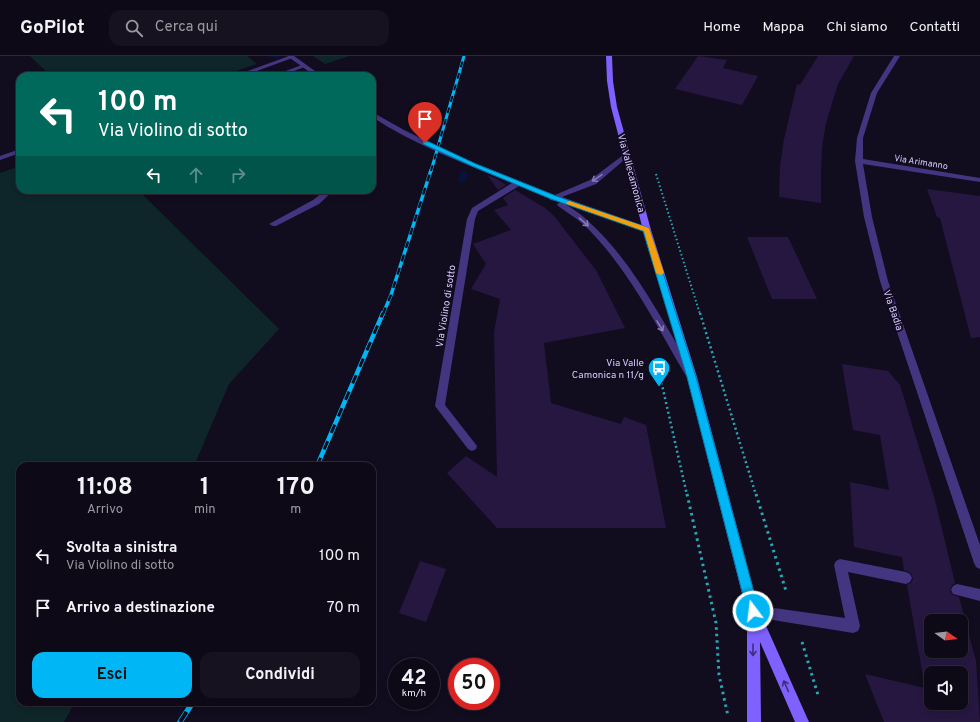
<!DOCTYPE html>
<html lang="it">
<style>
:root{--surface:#0e0917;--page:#171220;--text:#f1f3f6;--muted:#9b9aa1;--line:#2e2a36;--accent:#00b6f5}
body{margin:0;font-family:Overpass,sans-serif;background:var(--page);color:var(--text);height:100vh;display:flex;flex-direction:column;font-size:15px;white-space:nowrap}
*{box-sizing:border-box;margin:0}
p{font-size:13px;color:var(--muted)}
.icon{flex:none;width:22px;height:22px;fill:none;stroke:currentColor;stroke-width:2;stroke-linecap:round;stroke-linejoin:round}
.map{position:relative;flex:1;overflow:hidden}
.sheet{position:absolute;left:16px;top:406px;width:360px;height:244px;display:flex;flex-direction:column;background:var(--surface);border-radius:12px;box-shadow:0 2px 6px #0003,0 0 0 1px var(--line)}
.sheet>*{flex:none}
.guide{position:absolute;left:16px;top:16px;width:360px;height:122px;border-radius:12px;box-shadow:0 2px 6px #0003,0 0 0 1px var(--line);background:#00695c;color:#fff;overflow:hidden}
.needle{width:26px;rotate:104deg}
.controls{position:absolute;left:924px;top:558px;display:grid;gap:8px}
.controls a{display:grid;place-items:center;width:44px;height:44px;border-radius:8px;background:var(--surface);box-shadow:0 2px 6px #0003,0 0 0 1px var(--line);font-size:20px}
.speed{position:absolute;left:388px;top:602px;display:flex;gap:8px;font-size:20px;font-weight:700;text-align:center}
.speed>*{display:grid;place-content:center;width:52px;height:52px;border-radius:50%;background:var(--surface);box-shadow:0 2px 6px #0003,0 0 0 1px var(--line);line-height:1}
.speed small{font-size:10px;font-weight:400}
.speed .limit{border:6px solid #d22;background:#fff;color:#111}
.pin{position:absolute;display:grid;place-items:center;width:34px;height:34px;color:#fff;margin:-41px -17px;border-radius:50% 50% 50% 0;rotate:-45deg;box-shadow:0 0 4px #0007}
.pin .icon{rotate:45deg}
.me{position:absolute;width:44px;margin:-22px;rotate:345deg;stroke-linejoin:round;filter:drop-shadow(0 0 3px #0008)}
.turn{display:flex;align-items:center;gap:14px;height:84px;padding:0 16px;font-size:18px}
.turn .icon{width:52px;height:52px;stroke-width:2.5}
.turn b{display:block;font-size:28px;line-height:34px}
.lanes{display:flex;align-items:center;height:38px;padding:0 16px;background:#0003;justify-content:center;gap:20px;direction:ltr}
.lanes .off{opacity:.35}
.eta{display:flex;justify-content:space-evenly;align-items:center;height:68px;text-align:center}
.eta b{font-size:24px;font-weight:700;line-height:28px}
.action{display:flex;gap:8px;margin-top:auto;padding:8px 16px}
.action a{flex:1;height:46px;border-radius:12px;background:var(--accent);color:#111;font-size:16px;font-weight:700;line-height:46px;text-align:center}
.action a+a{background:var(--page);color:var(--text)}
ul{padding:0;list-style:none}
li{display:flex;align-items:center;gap:12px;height:52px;padding:0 16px}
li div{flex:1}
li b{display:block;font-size:15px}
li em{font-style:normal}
header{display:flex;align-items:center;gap:24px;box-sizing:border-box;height:56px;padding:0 20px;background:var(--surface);border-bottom:1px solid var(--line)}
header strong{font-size:19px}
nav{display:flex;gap:22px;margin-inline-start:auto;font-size:14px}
.search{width:280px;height:36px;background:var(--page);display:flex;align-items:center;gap:10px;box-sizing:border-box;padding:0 14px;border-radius:12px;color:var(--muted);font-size:15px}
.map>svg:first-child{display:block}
.green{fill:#0e2629}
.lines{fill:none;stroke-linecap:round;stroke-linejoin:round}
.stream{fill:#07123d;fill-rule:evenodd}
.building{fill:#261741;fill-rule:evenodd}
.path-far2{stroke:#29a7b4;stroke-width:2;stroke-dasharray:1.5 2.5;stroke-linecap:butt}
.path-far1{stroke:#29a7b4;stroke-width:2.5;stroke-dasharray:2 3;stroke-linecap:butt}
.path{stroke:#29a7b4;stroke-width:3;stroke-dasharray:2.5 4;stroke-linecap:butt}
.service{fill:#433580;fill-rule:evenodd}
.minor{fill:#433580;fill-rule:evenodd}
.secondary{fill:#7e61ff;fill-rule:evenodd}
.rail-far3-casing{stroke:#00b6f5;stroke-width:3}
.rail-far2-casing{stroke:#00b6f5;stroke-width:3.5}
.rail-far1-casing{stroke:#00b6f5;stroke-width:4.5}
.rail-casing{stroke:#00b6f5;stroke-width:5.5}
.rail-far3{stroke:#120c1f;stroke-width:2;stroke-dasharray:6;stroke-linecap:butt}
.rail-far2{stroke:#120c1f;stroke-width:2.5;stroke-dasharray:7;stroke-linecap:butt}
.rail-far1{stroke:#120c1f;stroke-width:3;stroke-dasharray:9;stroke-linecap:butt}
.rail{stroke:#120c1f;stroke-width:4;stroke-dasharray:12;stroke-linecap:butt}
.oneway{stroke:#8678b9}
.oneway2{stroke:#3d2e79}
.route{fill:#00b6f5;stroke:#00769f}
.slow{fill:#f59e0b}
.labels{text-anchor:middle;stroke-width:4;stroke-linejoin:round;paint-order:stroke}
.far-street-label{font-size:9px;fill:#d8caff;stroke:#120c1f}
.street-label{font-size:10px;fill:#d8caff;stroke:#120c1f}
.poi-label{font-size:10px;fill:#d8caff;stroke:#120c1f;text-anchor:end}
</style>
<header>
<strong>GoPilot</strong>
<div class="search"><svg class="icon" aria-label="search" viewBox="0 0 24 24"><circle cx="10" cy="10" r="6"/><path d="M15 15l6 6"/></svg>Cerca qui</div>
<nav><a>Home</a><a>Mappa</a><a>Chi siamo</a><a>Contatti</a></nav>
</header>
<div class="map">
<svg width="980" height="666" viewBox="0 0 980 666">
<rect width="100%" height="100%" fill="#120c1f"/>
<g class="green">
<path d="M30,0H247L257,8L221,20H51Z"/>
<path d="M313,0H349L325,8Z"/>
<path d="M20,110V134H138L279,273L229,328L194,410H20V646H75L64,666H0V117Z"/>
</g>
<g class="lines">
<g class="stream">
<path d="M265,0H280L281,1L278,3Z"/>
<path d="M461,115H464L468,117L466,125L462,127L458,125Z"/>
</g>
</g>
<g class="building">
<path d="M698,0L727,4L723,12L758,20L742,49L675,33Z"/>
<path d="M818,0H854L838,28L826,67L822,91L821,117V147L779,141L780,110L784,83L797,28L800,29Z"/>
<path d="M487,119L495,122L506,129L498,134Z"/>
<path d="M927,133L980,140V281L971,282L940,162L937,161Z"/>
<path d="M515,134L545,152L554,160L596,214L625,272L544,287L551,347L621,368L624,361L646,369L666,472H497L447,417L466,400L497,421L494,276L500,243L471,233L486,208L473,188L511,174L494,154L508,149L503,142Z"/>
<path d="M747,181H788L817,243H772Z"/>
<path d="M842,308L888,315L900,329L935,444L955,527L952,529L950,535L953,539L959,541L976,605L980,666H884L865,618L925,632L907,529L911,527L913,523L911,517L904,514L902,501L854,491L850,426L889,434L880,379L853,374ZM931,565H961V595H931ZM931,617H961V647H931Z"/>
<path d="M420,505L446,513L426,566L399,557Z"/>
</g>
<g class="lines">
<path class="path-far2" d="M656,118L700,258"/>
<g class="path-far1">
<path d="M700,257L756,439"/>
<path d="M657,307L687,439"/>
</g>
<g class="path">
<path d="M687,438L716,567L719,619L728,660"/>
<path d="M756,438L786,535"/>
<path d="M802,586L818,639"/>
</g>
<g class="service">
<path d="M289,0L295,1L243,20H234Z"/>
<path d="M302,9L307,10L281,20H272Z"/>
<path d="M20,93V97L0,104V100Z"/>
<path d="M326,134H334L319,148L276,170H273L269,168L313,144Z"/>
<path d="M840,503L906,516L910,518L912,522L910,526L906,528L848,516L860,570L858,575L853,577L748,560L747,555L748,550L753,549L845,562L834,509L836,505Z"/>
<path d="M957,528L980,533V545L953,538L951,534L953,530Z"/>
</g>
<g class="minor">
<path d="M287,0H294L322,20H315Z"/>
<path d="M894,0H900L877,37L863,82V103L980,122V126L863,108L872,161L888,225L980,489V513L976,511L974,507L880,225L864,161L855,105L857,82L871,37Z"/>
<path d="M372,56L404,74L455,99L555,139L590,124L626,97H630V99L596,128L562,141L650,172V176H644L565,148C573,153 581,158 587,164C633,205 661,263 692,314L694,317L692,320H686C655,267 627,210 583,168C575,161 566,156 558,150L557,148L561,146L550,144L549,142L519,130L478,155L475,163L445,349L477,390L476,393L472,395L468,393L435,350L467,163L472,152L512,127C465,108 415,89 372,61Z"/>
</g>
<path class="secondary" d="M606,0H612L613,25L617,51L651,174L697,321L759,554L809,666H795L760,586L761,666H747V557L687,321L643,174L611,51L607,25Z"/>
<g class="rail-far3-casing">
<path id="rail-far3" d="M431,115L464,0"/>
</g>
<g class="rail-far2-casing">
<path id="rail-far2" d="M383,258L391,239L431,114"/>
</g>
<g class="rail-far1-casing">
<path id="rail-far1" d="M317,410L383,257"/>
</g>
<g class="rail-casing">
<path id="rail" d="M180,666L193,646"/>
</g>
<use href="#rail-far3" class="rail-far3"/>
<use href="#rail-far2" class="rail-far2"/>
<use href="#rail-far1" class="rail-far1"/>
<use href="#rail" class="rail"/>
</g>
<defs><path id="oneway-shaft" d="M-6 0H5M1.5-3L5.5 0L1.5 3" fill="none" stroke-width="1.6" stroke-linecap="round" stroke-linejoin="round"/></defs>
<g class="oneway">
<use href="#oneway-shaft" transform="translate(597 122) rotate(146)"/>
<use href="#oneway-shaft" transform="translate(584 166) rotate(41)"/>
<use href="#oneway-shaft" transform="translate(660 270) rotate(59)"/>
</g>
<g class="oneway2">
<use href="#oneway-shaft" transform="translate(753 594) rotate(90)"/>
<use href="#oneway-shaft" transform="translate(786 630) rotate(-114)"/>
</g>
<path class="route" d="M423,85H427L476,108L556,140L649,172L696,321L759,555L757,559L753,561L749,559L747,555L687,321L643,175L551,143L472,110L423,88Z"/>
<path class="slow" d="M569,145L649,172L664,217L663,218L660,219L656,217L644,175L567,148L566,147Z"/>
<defs>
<g id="bus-pin" transform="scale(1.15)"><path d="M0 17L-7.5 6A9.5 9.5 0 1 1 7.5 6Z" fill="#00b6f5" stroke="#120c1f"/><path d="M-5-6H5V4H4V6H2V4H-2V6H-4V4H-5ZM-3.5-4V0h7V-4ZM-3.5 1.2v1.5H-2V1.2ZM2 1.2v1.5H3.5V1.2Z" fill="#fff"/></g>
</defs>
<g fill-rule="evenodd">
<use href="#bus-pin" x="659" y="312"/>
</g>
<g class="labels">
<g class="far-street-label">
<text transform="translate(921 106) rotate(9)" y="3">Via Arimanno</text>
</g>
<g class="street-label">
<text transform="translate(632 117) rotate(75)" y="4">Via Vallecamonica</text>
<text transform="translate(445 250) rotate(-81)" y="4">Via Violino di sotto</text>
<text transform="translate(894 254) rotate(71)" y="4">Via Badia</text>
</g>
<g class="poi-label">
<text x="644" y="310">Via Valle<tspan x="644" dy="12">Camonica n 11/g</tspan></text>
</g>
</g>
</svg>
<div class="controls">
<a><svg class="needle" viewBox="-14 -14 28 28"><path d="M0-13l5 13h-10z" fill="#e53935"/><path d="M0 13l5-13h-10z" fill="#9b9aa1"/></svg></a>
<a><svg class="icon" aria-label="sound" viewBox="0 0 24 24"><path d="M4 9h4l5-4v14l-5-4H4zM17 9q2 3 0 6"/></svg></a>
</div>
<div class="speed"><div>42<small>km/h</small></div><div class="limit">50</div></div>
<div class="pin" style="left:425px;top:87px;background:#d93025"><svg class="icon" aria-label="arrive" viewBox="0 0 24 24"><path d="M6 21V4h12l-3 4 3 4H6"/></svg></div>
<svg class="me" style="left:753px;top:555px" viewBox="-20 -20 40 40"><circle r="17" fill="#00b6f5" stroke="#fff" stroke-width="3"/><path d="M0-11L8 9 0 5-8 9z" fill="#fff"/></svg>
<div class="guide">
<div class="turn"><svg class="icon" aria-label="left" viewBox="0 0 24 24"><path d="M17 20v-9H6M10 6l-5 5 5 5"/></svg><div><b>100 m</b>Via Violino di sotto</div></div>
<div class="lanes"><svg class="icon" aria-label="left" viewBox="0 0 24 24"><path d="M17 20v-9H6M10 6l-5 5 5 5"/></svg><svg class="icon off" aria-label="ahead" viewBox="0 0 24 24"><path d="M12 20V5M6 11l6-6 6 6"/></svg><svg class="icon off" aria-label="right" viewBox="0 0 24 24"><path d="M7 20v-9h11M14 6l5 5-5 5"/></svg></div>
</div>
<section class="sheet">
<div class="eta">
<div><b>11:08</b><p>Arrivo</p></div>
<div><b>1</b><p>min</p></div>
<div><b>170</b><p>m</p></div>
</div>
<ul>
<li><svg class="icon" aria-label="left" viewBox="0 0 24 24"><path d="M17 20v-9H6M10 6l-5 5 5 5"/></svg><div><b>Svolta a sinistra</b><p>Via Violino di sotto</p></div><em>100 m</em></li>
<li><svg class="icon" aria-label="arrive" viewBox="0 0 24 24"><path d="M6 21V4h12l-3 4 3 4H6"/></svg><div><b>Arrivo a destinazione</b></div><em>70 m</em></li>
</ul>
<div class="action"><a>Esci</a><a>Condividi</a></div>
</section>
</div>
